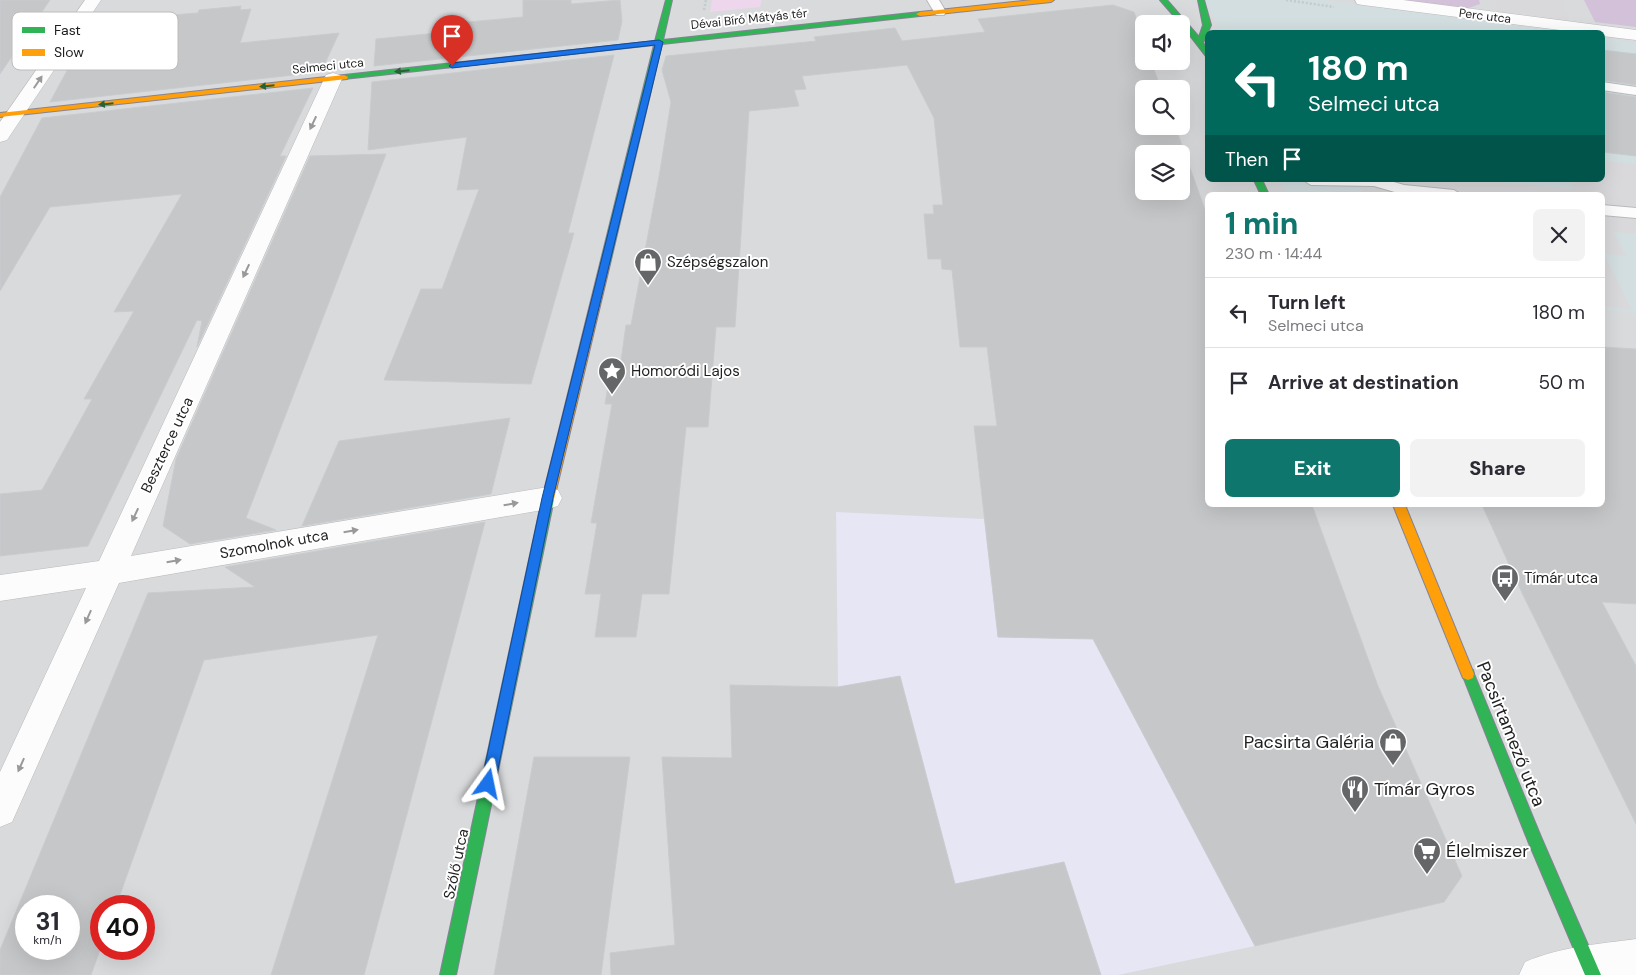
<!DOCTYPE html>
<meta charset="utf-8">
<style>
:root{--surface:#fff;--page:#f2f2f3;--text:#2b2b33;--muted:#7c7c81;--line:#e1e1e2;--accent:#0f766e}
body{margin:0;font-family:"DM Sans",sans-serif;background:var(--page);color:var(--text);height:100vh;display:flex;flex-direction:column;font-size:19px;white-space:nowrap}
*{box-sizing:border-box;margin:0}
p{font-size:16px;color:var(--muted)}
.icon{flex:none;width:28px;height:28px;fill:none;stroke:currentColor;stroke-width:2;stroke-linecap:round;stroke-linejoin:round}
.map{position:relative;flex:1;overflow:hidden}
.panel{position:absolute;left:1205px;top:192px;width:400px;height:315px;display:flex;flex-direction:column;background:var(--surface);border-radius:8px;box-shadow:0 5px 20px #0002}
.panel>*{flex:none}
.banner{position:absolute;left:1205px;top:30px;width:400px;height:152px;border-radius:8px;box-shadow:0 5px 20px #0002;background:#00695c;color:#fff;overflow:hidden}
.controls{position:absolute;left:1135px;top:15px;display:grid;gap:10px}
.controls a{display:grid;place-items:center;width:55px;height:55px;border-radius:8px;background:var(--surface);box-shadow:0 5px 20px #0002;font-size:25px}
.speed{position:absolute;left:15px;top:895px;display:flex;gap:10px;font-size:25px;font-weight:700;text-align:center}
.speed>*{display:grid;place-content:center;width:65px;height:65px;border-radius:50%;background:var(--surface);box-shadow:0 5px 20px #0002;line-height:1}
.speed small{font-size:12px;font-weight:400}
.speed .limit{border:8px solid #d22;background:#fff;color:#111}
.pin{position:absolute;display:grid;place-items:center;width:42px;height:42px;color:#fff;margin:-51px -21px;border-radius:50% 50% 50% 0;rotate:-45deg;box-shadow:0 0 5px #0007}
.pin .icon{rotate:45deg}
.me{position:absolute;width:55px;margin:-28px;rotate:12deg;stroke-linejoin:round;filter:drop-shadow(0 0 4px #0008)}
.turn{display:flex;align-items:center;gap:18px;height:105px;padding:0 20px;font-size:22px}
.turn .icon{width:65px;height:65px;stroke-width:2.5}
.turn b{display:block;font-size:35px;line-height:42px}
.then{display:flex;align-items:center;height:48px;padding:0 20px;background:#0003;gap:10px;font-size:19px}
.round{display:grid;place-items:center;flex:none;width:52px;height:52px;border-radius:8px;background:var(--page)}
.headline{display:flex;align-items:center;justify-content:space-between;height:85px;padding:0 20px}
h1{font-size:30px;font-weight:800;line-height:38px;color:var(--accent)}
.cta{display:flex;gap:10px;margin-top:auto;padding:10px 20px}
.cta a{flex:1;height:58px;border-radius:8px;background:var(--accent);color:#fff;font-size:20px;font-weight:800;line-height:58px;text-align:center}
.cta a+a{background:var(--page);color:var(--text)}
ul{padding:0;list-style:none}
li{display:flex;align-items:center;gap:15px;height:70px;padding:0 20px;border-top:1px solid var(--line)}
li div{flex:1}
li b{display:block;font-size:19px}
li em{font-style:normal}
.map>svg:first-child{display:block}
.residential{fill:#d9dadc;fill-rule:evenodd}
.commercial{fill:#d3dee1}
.education{fill:#e6e6f4}
.forest{fill:#d2c1d8}
.park{fill:#eed7ec}
.parking{fill:#d9d9db}
.building{fill:#c5c7c9;stroke:#c9cccf;fill-rule:evenodd}
.lines{fill:none;stroke-linecap:round;stroke-linejoin:round}
.lane-casing{stroke:#b9babb;stroke-width:2}
.street-casing{stroke:#b9babb;stroke-width:1}
.fast-casing{stroke:#868395;stroke-width:2}
.slow-casing{stroke:#868395;stroke-width:2}
.path{stroke:#c2cbce;stroke-width:2.5;stroke-dasharray:2 2;stroke-linecap:butt}
.lane{fill:#fcfcfc;fill-rule:evenodd}
.street{fill:#fcfcfc;fill-rule:evenodd}
.fast{fill:#30b455;fill-rule:evenodd}
.slow{fill:#ff9f0a;fill-rule:evenodd}
.oneway{fill:#276237}
.oneway2{fill:#999}
.route{fill:#1a73e8;stroke:#114b97}
.labels{text-anchor:middle;stroke-width:4;stroke-linejoin:round;paint-order:stroke}
.far-street-label{font-size:12px;fill:#1f1f1f;stroke:#fff}
.poi-label{font-size:15px;fill:#1f1f1f;stroke:#fff;text-anchor:start}
.street-label{font-size:15px;fill:#1f1f1f;stroke:#fff}
.near-street-label{font-size:18px;fill:#1f1f1f;stroke:#fff}
.near-poi-label{font-size:18px;fill:#1f1f1f;stroke:#fff;text-anchor:start}
.key{fill:#fff;stroke:#bcbcbc;stroke-width:1}
.key-label{font-size:14px;fill:#1f1f1f}
</style>
<div class="map">
<svg width="1636" height="975" viewBox="0 0 1636 975">
<rect width="100%" height="100%" fill="#e8e9ec"/>
<path class="residential" d="M0,0H1636V975H0ZM1144,24H1181V61H1144ZM1208,32H1602V180H1208ZM1144,89H1181V126H1144ZM1144,154H1181V191H1144ZM1208,195H1602V505H1208ZM26,906H69V949H26ZM101,906H144V949H101Z"/>
<g class="commercial">
<path d="M1205,0H1326L1559,32H1221Z"/>
<path d="M1603,38L1636,43V314L1603,309L1602,195H1287L1281,180H1602Z"/>
</g>
<path class="education" d="M836,512L984,519L998,637L1093,639L1255,946L1118,975H901L838,687Z"/>
<g class="forest">
<path d="M1394,0H1479L1480,4L1466,9Z"/>
<path d="M1584,0H1636V27L1595,22Z"/>
</g>
<path class="park" d="M712,0H762L760,7L710,12Z"/>
<g class="parking">
<path d="M1494,0H1561L1571,24L1499,15Z"/>
<path d="M1603,161L1636,164V234L1613,232L1626,256L1604,254L1632,310L1603,306L1602,195H1334L1332,191L1362,192L1356,180H1484L1573,189L1569,180H1602Z"/>
</g>
<g class="building">
<path d="M0,0H50L0,74Z"/>
<path d="M523,0H571V4L620,0L622,21L618,40L374,66L376,39L468,30V22L523,17Z"/>
<path d="M1113,5L1134,12L1144,40V61H1151L1161,89H1144V126H1175L1208,218V505H1312L1378,686L1462,876L1444,902L1255,946L1093,639L998,637L974,426H997L987,347H960L952,270L942,269L941,259H928L924,214H934L933,205H943L934,118L907,65L802,76L806,89L794,90L799,106L749,111L735,327H716L708,427H686L669,594H642L636,637H595L601,594H585L597,523H591L612,404H605L612,361H621L626,325H631L660,171L671,102L662,70L666,56L816,41L814,37L895,28L902,41L985,32L978,19ZM1144,154H1181V191H1144Z"/>
<path d="M241,6L240,10L251,9L240,43L339,33L321,72L50,102L94,21L198,13L199,10Z"/>
<path d="M1602,50L1636,54V85L1602,80Z"/>
<path d="M614,55L568,233H574L531,384L384,380L421,289H442L479,189L457,190L467,137L368,150L372,82Z"/>
<path d="M313,88L280,156H286L197,347L202,321L197,320L88,546L0,556V494L42,490L92,399H84L134,311L114,312L182,194L50,207L0,291V197L42,118Z"/>
<path d="M1602,92L1636,97V156L1602,152Z"/>
<path d="M386,154L246,518L276,530L190,544L163,526L176,459L310,156Z"/>
<path d="M1602,347L1636,349V604L1602,602L1636,666V824L1523,595L1482,505H1602Z"/>
<path d="M510,418L491,494L302,526L339,441Z"/>
<path d="M485,522L364,975H271L378,635L204,660L116,906H101V947L91,975H0V950L148,593L255,587L225,567ZM26,906H69V949H26Z"/>
<path d="M900,676L955,884L1064,862L1101,975H611L610,953L675,945L662,757L732,758L730,685L838,687Z"/>
<path d="M534,757H630L601,975H494Z"/>
</g>
<g class="lines">
<g class="lane-casing">
<g id="lane">
<path d="M927,0H939L946,12L944,15H936Z"/>
<path d="M1602,82L1636,87V95L1602,90Z"/>
<path d="M1303,180H1387L1404,185L1454,190L1462,195H1405L1374,186L1311,185Z"/>
<path d="M1602,205L1636,208V218L1602,215Z"/>
</g>
</g>
<g class="street-casing">
<g id="street">
<path d="M85,0H101L7,140L0,142V122Z"/>
<path d="M1355,0H1403L1636,30V40L1602,36V32H1576L1363,5L1357,4Z"/>
<path d="M333,73L340,75L342,79L131,556L548,487L558,490L562,498L558,506L548,509L119,583L12,822L0,827V772L86,588L0,601V575L99,561L324,79L326,75Z"/>
<path d="M1636,939V975H1519L1525,962C1559,947 1599,944 1636,939Z"/>
</g>
</g>
<g class="fast-casing">
<g id="fast">
<path d="M666,0H672L663,40L920,12L924,14L920,16L662,44L610,264L605,267L600,264L654,45L344,79L340,77L344,75L655,41Z"/>
<path d="M1160,0H1167L1199,37L1203,25L1198,0H1204L1211,25L1203,43L1208,49V59L1181,24Z"/>
<path d="M1254,180H1262L1269,195H1261Z"/>
<path d="M548,494L552,496L554,499L456,975H440L542,499L544,496Z"/>
<path d="M1468,668L1473,670L1474,674L1541,837L1601,975H1585L1528,841L1462,674L1463,670Z"/>
</g>
</g>
<g class="slow-casing">
<g id="slow">
<path d="M1032,0H1054L1051,2L920,16L916,14L920,12Z"/>
<path d="M344,75L348,77L347,79L0,117V113Z"/>
<path d="M605,261L610,264L554,499L552,502H544L542,499L600,264Z"/>
<path d="M1393,505H1405L1474,674L1473,678L1468,680L1463,678Z"/>
</g>
</g>
<g class="path">
<path d="M1286,0L1334,7"/>
<path d="M704,10L706,0"/>
</g>
<use href="#lane" class="lane"/>
<use href="#street" class="street"/>
<use href="#fast" class="fast"/>
<use href="#slow" class="slow"/>
</g>
<defs><path id="oneway-solid" d="M-6-.8H1V-3.2L6.5 0L1 3.2V.8H-6Z" transform="scale(1.25)"/></defs>
<g class="oneway">
<use href="#oneway-solid" transform="translate(402 71) rotate(174)"/>
<use href="#oneway-solid" transform="translate(267 86) rotate(174)"/>
<use href="#oneway-solid" transform="translate(106 104) rotate(174)"/>
</g>
<g class="oneway2">
<use href="#oneway-solid" transform="translate(38 82) rotate(-56)"/>
<use href="#oneway-solid" transform="translate(313 123) rotate(115)"/>
<use href="#oneway-solid" transform="translate(246 271) rotate(115)"/>
<use href="#oneway-solid" transform="translate(511 504) rotate(-10)"/>
<use href="#oneway-solid" transform="translate(135 515) rotate(115)"/>
<use href="#oneway-solid" transform="translate(351 531) rotate(-10)"/>
<use href="#oneway-solid" transform="translate(174 561) rotate(-10)"/>
<use href="#oneway-solid" transform="translate(88 617) rotate(114)"/>
<use href="#oneway-solid" transform="translate(21 765) rotate(114)"/>
</g>
<path class="route" d="M659,40L663,42L553,498L495,784L493,789L488,791L483,789L481,784L542,498L655,45L452,68L449,66L452,63Z"/>
<defs>
<g id="shop-pin" transform="scale(1.4375)"><path d="M0 17L-7.5 6A9.5 9.5 0 1 1 7.5 6Z" fill="#656667" stroke="#fff"/><path d="M-5-2.5h2.3a2.7 3.5 0 0 1 5.4 0H5L5.5 6h-11ZM-1.5-2.5h3a1.5 2.3 0 0 0-3 0Z" fill="#fff"/></g>
<g id="sight-pin" transform="scale(1.4375)"><path d="M0 17L-7.5 6A9.5 9.5 0 1 1 7.5 6Z" fill="#656667" stroke="#fff"/><path d="M0-6L1.8-2.2L6-1.7L2.9 1.2L3.7 5.4L0 3.3L-3.7 5.4L-2.9 1.2L-6-1.7L-1.8-2.2Z" fill="#fff"/></g>
<g id="bus-pin" transform="scale(1.4375)"><path d="M0 17L-7.5 6A9.5 9.5 0 1 1 7.5 6Z" fill="#656667" stroke="#fff"/><path d="M-5-6H5V4H4V6H2V4H-2V6H-4V4H-5ZM-3.5-4V0h7V-4ZM-3.5 1.2v1.5H-2V1.2ZM2 1.2v1.5H3.5V1.2Z" fill="#fff"/></g>
<g id="restaurant-pin" transform="scale(1.4375)"><path d="M0 17L-7.5 6A9.5 9.5 0 1 1 7.5 6Z" fill="#656667" stroke="#fff"/><path d="M-5-6h1v4h1v-4h1v4h1v-4h1v5L-1.5 .5V6h-2V.5L-5-1ZM5-6V6H3V1.5H1.5Q1.5-4 5-6Z" fill="#fff"/></g>
<g id="supermarket-pin" transform="scale(1.4375)"><path d="M0 17L-7.5 6A9.5 9.5 0 1 1 7.5 6Z" fill="#656667" stroke="#fff"/><path d="M-6-5.5h2.5l.6 2H6L4.5 2H-2.5L-4.4-4H-6ZM-1.5 3.2a1.3 1.3 0 1 0 .1 0ZM3 3.2a1.3 1.3 0 1 0 .1 0Z" fill="#fff"/></g>
</defs>
<g fill-rule="evenodd">
<use href="#shop-pin" x="648" y="262"/>
<use href="#sight-pin" x="612" y="371"/>
<use href="#bus-pin" x="1505" y="578"/>
<use href="#shop-pin" x="1393" y="742"/>
<use href="#restaurant-pin" x="1355" y="789"/>
<use href="#supermarket-pin" x="1427" y="851"/>
</g>
<g class="labels">
<g class="far-street-label">
<text transform="translate(1485 16) rotate(7)" y="4">Perc utca</text>
<text transform="translate(749 19) rotate(-6)" y="4">Dévai Bíró Mátyás tér</text>
<text transform="translate(328 66) rotate(-6)" y="4">Selmeci utca</text>
</g>
<g class="poi-label">
<text x="667" y="267">Szépségszalon</text>
<text x="631" y="376">Homoródi Lajos</text>
<text x="1524" y="583">Tímár utca</text>
</g>
<g class="street-label">
<text transform="translate(167 445) rotate(-65)" y="5">Beszterce utca</text>
<text transform="translate(274 544) rotate(-10)" y="5">Szomolnok utca</text>
<text transform="translate(456 864) rotate(-78)" y="5">Szőlő utca</text>
</g>
<g class="near-street-label">
<text transform="translate(1511 734) rotate(68)" y="6">Pacsirtamező utca</text>
</g>
<g class="near-poi-label">
<text x="1374" y="748" text-anchor="end">Pacsirta Galéria</text>
<text x="1374" y="795">Tímár Gyros</text>
<text x="1446" y="857">Élelmiszer</text>
</g>
</g>
<rect x="12" y="12" width="166" height="58" rx="8" class="key"/>
<rect x="22" y="27" width="23" height="6" fill="#30b455"/>
<rect x="22" y="49" width="23" height="7" fill="#ff9f0a"/>
<g class="key-label">
<text x="54" y="35">Fast</text>
<text x="54" y="57">Slow</text>
</g>
</svg>
<div class="controls">
<a><svg class="icon" aria-label="sound" viewBox="0 0 24 24"><path d="M4 9h4l5-4v14l-5-4H4zM17 9q2 3 0 6"/></svg></a>
<a><svg class="icon" aria-label="search" viewBox="0 0 24 24"><circle cx="10" cy="10" r="6"/><path d="M15 15l6 6"/></svg></a>
<a><svg class="icon" aria-label="layers" viewBox="0 0 24 24"><path d="M12 4l9 5-9 5-9-5zM3 14l9 5 9-5"/></svg></a>
</div>
<div class="speed"><div>31<small>km/h</small></div><div class="limit">40</div></div>
<div class="pin" style="left:452px;top:66px;background:#d93025"><svg class="icon" aria-label="arrive" viewBox="0 0 24 24"><path d="M6 21V4h12l-3 4 3 4H6"/></svg></div>
<svg class="me" style="left:488px;top:784px" viewBox="-20 -20 40 40"><path d="M0-17L14 15 0 8-14 15z" fill="#1a73e8" stroke="#fff" stroke-width="4"/></svg>
<div class="banner">
<div class="turn"><svg class="icon" aria-label="left" viewBox="0 0 24 24"><path d="M17 20v-9H6M10 6l-5 5 5 5"/></svg><div><b>180 m</b>Selmeci utca</div></div>
<div class="then">Then<svg class="icon" aria-label="arrive" viewBox="0 0 24 24"><path d="M6 21V4h12l-3 4 3 4H6"/></svg></div>
</div>
<section class="panel">
<div class="headline"><div><h1>1 min</h1><p>230 m · 14:44</p></div><a class="round"><svg class="icon" aria-label="close" viewBox="0 0 24 24"><path d="M6 6l12 12M18 6L6 18"/></svg></a></div>
<ul>
<li><svg class="icon" aria-label="left" viewBox="0 0 24 24"><path d="M17 20v-9H6M10 6l-5 5 5 5"/></svg><div><b>Turn left</b><p>Selmeci utca</p></div><em>180 m</em></li>
<li><svg class="icon" aria-label="arrive" viewBox="0 0 24 24"><path d="M6 21V4h12l-3 4 3 4H6"/></svg><div><b>Arrive at destination</b></div><em>50 m</em></li>
</ul>
<div class="cta"><a>Exit</a><a>Share</a></div>
</section>
</div>
